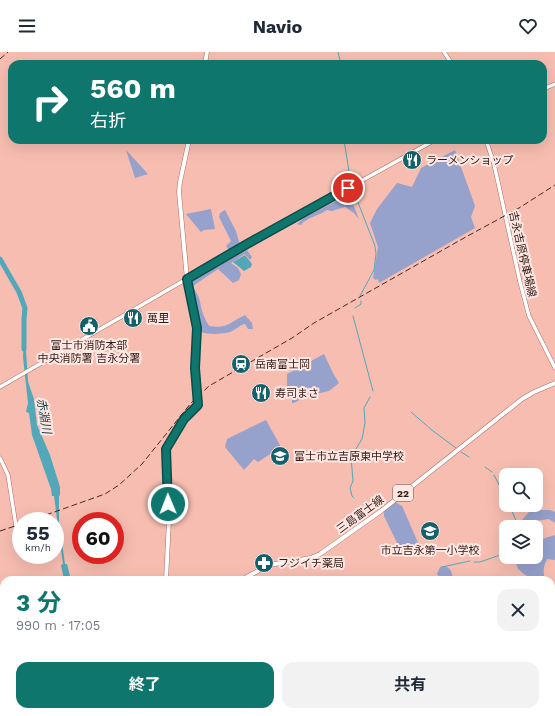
<!DOCTYPE html>
<html lang="ja">
<meta charset="utf-8">
<style>
:root{--surface:#fff;--page:#f2f2f3;--text:#1f2937;--muted:#747a83;--accent:#0f766e}
body{margin:0;font-family:"Work Sans","Noto Sans JP",sans-serif;background:var(--page);color:var(--text);height:100vh;display:flex;flex-direction:column;font-size:15px;white-space:nowrap}
*{box-sizing:border-box;margin:0}
p{font-size:13px;color:var(--muted)}
.icon{flex:none;width:22px;height:22px;fill:none;stroke:currentColor;stroke-width:2;stroke-linecap:round;stroke-linejoin:round}
.map{position:relative;flex:1;overflow:hidden}
.sheet{position:absolute;left:0px;top:524px;width:555px;height:140px;display:flex;flex-direction:column;background:var(--surface);border-radius:12px 12px 0 0;box-shadow:0 4px 16px #0002}
.sheet>*{flex:none}
.guide{position:absolute;left:8px;top:8px;width:539px;height:84px;border-radius:12px;box-shadow:0 4px 16px #0002;background:#0f766e;color:#fff;overflow:hidden}
.fabs{position:absolute;left:499px;top:416px;display:grid;gap:8px}
.fabs a{display:grid;place-items:center;width:44px;height:44px;border-radius:8px;background:var(--surface);box-shadow:0 4px 16px #0002;font-size:20px}
.speed{position:absolute;left:12px;top:460px;display:flex;gap:8px;font-size:20px;font-weight:700;text-align:center}
.speed>*{display:grid;place-content:center;width:52px;height:52px;border-radius:50%;background:var(--surface);box-shadow:0 4px 16px #0002;line-height:1}
.speed small{font-size:10px;font-weight:400}
.speed .limit{border:6px solid #d22;background:#fff;color:#111}
.pin{position:absolute;display:grid;place-items:center;width:34px;height:34px;color:#fff;margin:-17px;border:2px solid #fff;border-radius:50%;box-shadow:0 1px 4px #0007}
.me{position:absolute;width:44px;margin:-22px;rotate:359deg;stroke-linejoin:round;filter:drop-shadow(0 0 3px #0008)}
.turn{display:flex;align-items:center;gap:14px;height:84px;padding:0 16px;font-size:18px}
.turn .icon{width:52px;height:52px;stroke-width:2.5}
.turn b{display:block;font-size:28px;line-height:34px}
.round{display:grid;place-items:center;flex:none;width:42px;height:42px;border-radius:12px;background:var(--page)}
.overview{display:flex;align-items:center;justify-content:space-between;height:68px;padding:0 16px}
h1{font-size:24px;font-weight:700;line-height:30px;color:var(--accent)}
.cta{display:flex;gap:8px;margin-top:auto;padding:8px 16px}
.cta a{flex:1;height:46px;border-radius:12px;background:var(--accent);color:#fff;font-size:16px;font-weight:700;line-height:46px;text-align:center}
.cta a+a{background:var(--page);color:var(--text)}
header{display:flex;justify-content:space-between;align-items:center;height:52px;padding:0 16px;background:var(--surface);font-size:18px;font-weight:700}
.map>svg:first-child{display:block}
.green{fill:#96a2cc}
.water{fill:#52a7b8}
.lines{fill:none;stroke-linecap:round;stroke-linejoin:round}
.stream{stroke:#52a7b8;stroke-width:1}
.river{stroke:#52a7b8;stroke-width:5}
.secondary-casing{stroke:#ae6d5f;stroke-width:4.5}
.primary-casing{stroke:#ae6d5f;stroke-width:5}
.secondary{stroke:#fff;stroke-width:3.5}
.primary{stroke:#fff;stroke-width:4}
.rail{stroke:#472a24;stroke-width:1;stroke-dasharray:6 3;stroke-linecap:butt}
.route-casing{stroke:#0a4d48;stroke-width:10}
.route{stroke:#0f766e;stroke-width:7}
.labels{text-anchor:middle;stroke-width:4;stroke-linejoin:round;paint-order:stroke}
.shield{fill:#ffe8e3;stroke:#705752;stroke-width:1}
.shield-label{font-size:10px;font-weight:bold;fill:#331914}
.poi-label{font-size:11px;fill:#331914;stroke:#ffe8e3;text-anchor:start}
.street-label{font-size:11px;fill:#331914;stroke:#ffe8e3}
.water-label{font-size:12px;font-style:italic;fill:#123a42;stroke:#ffe8e3}
</style>
<header><svg class="icon" aria-label="menu" viewBox="0 0 24 24"><path d="M4 6h16M4 12h16M4 18h16"/></svg>Navio<svg class="icon" aria-label="heart" viewBox="0 0 24 24"><path d="M12 20l-8-8c-3-5 5-10 8-4 3-6 11-1 8 4z"/></svg></header>
<div class="map">
<svg width="555" height="664" viewBox="0 0 555 664">
<rect width="100%" height="100%" fill="#f7bdb1"/>
<g class="green">
<path d="M126,98L148,122L135,126Z"/>
<path d="M455,98L475,154L471,165L475,176L379,231L378,227L376,228L373,226L378,195L370,171L377,157L397,131L412,135L421,116Z"/>
<path d="M349,142L359,167L354,161L345,155L332,159L327,158C319,164 307,165 301,173L297,172L304,166Z"/>
<path d="M211,157L215,177L204,178L201,180L186,162Z"/>
<path d="M225,158L236,179L240,193L229,199L226,194L231,189L219,165L220,161Z"/>
<path d="M247,198L252,205L250,208L245,202L231,211L238,216L241,222L239,228L233,231L218,217L193,234C195,239 199,244 200,249C201,258 204,266 209,274C228,277 230,270 245,263L252,271L253,277H248L245,272C239,273 236,278 230,280C223,282 208,283 201,280L190,230Z"/>
<path d="M324,302L333,321L339,331L329,339L316,342V339L294,351H292V346L287,344V322Z"/>
<path d="M266,368L281,395L258,410L254,407L244,418L225,395L227,387Z"/>
<path d="M395,450L402,454L419,493L401,499L384,464V459Z"/>
<path d="M535,458H550L555,460V471L549,467L535,469L530,475H522L520,470L529,460Z"/>
<path d="M555,483V508L547,507C543,515 543,519 545,528H532L524,522L518,517L514,505H536V488L538,487L542,493L541,488L545,486Z"/>
<path d="M440,515C450,513 452,519 453,528H439L440,526L437,522Z"/>
<path d="M337,660H377L379,664H338Z"/>
</g>
<g class="water">
<path d="M245,203L252,212L251,215L244,219L233,210Z"/>
<path d="M24,288L26,298L28,330L34,347L37,373L50,403L60,435V443L59,444V470L65,512H67L71,528H64L61,513L63,512L54,444H52L51,437L32,383L29,361L26,360L28,351L23,305Z"/>
</g>
<g class="lines">
<g class="stream">
<path d="M338,0L341,12"/>
<path d="M344,88L351,132"/>
<path d="M352,135L375,194L376,202L374,218L360,244"/>
<path d="M355,256L361,252V249"/>
<path d="M353,264L373,339"/>
<path d="M411,360L433,379L456,396"/>
<path d="M461,400L469,405"/>
<path d="M485,415L492,420"/>
<path d="M494,423L506,446"/>
<path d="M354,446L352,444L350,436L353,429L351,405L362,387L365,371L364,356L370,345"/>
<path d="M509,453L519,475"/>
<path d="M474,510H480L506,501"/>
<path d="M442,515L470,509"/>
</g>
<path class="river" d="M0,207L19,240L25,256L24,267V297"/>
<g class="secondary-casing">
<g id="secondary">
<path d="M444,0L452,12"/>
<path d="M543,37L555,32"/>
<path d="M486,88L494,112L520,230L529,264L555,316"/>
<path d="M0,335L247,192L435,88"/>
<path d="M0,406L8,423L16,474"/>
</g>
</g>
<g class="primary-casing">
<g id="primary">
<path d="M205,12L207,0"/>
<path d="M166,528L169,468L166,397L184,367L198,353L195,316L197,275L187,227L179,140L180,130L189,88"/>
<path d="M241,528L269,513L311,506L320,502L381,459L522,347L534,340L555,331"/>
<path d="M0,628L4,627"/>
<path d="M246,660L248,664"/>
</g>
</g>
<use href="#secondary" class="secondary"/>
<use href="#primary" class="primary"/>
<g class="rail">
<path d="M0,7L8,0"/>
<path d="M29,469L105,442L119,433L142,412L191,351L209,334L292,286L314,271L464,186L519,156L555,133"/>
<path d="M0,479L21,472"/>
</g>
</g>
<g class="lines">
<g class="route-casing">
<path id="route" d="M168,452L166,397L184,367L198,353L195,316L197,276L187,227L247,192L348,136"/>
</g>
<use href="#route" class="route"/>
</g>
<defs>
<g id="restaurant-disc" transform="scale(1)"><circle r="9.5" fill="#15606d" stroke="#ffe8e3"/><path d="M-5-6h1v4h1v-4h1v4h1v-4h1v5L-1.5 .5V6h-2V.5L-5-1ZM5-6V6H3V1.5H1.5Q1.5-4 5-6Z" fill="#fff"/></g>
<g id="civic-disc" transform="scale(1)"><circle r="9.5" fill="#15606d" stroke="#ffe8e3"/><path d="M-.6-6.5H3V-4.5H.6V-3L4-1V1h2V6H-6V1h2V-1L-.6-3ZM-1.2 2.5V6h2.4V2.5Z" fill="#fff"/></g>
<g id="station-disc" transform="scale(1)"><circle r="9.5" fill="#15606d" stroke="#ffe8e3"/><path d="M-3-6H3Q5-6 5-4V2Q5 4 3 4L4.5 6H3L1.5 4h-3L-3 6H-4.5L-3 4Q-5 4-5 2V-4Q-5-6-3-6ZM-3.5-4v3h7v-3ZM-3.5 1v1.5H-2V1ZM2 1v1.5H3.5V1Z" fill="#fff"/></g>
<g id="school-disc" transform="scale(1)"><circle r="9.5" fill="#15606d" stroke="#ffe8e3"/><path d="M0-5L7-2L0 1L-7-2ZM-4 1L0 2.5L4 1V4Q0 6-4 4Z" fill="#fff"/></g>
<g id="pharmacy-disc" transform="scale(1)"><circle r="9.5" fill="#15606d" stroke="#ffe8e3"/><path d="M-2-6h4v4h4v4h-4v4h-4v-4h-4v-4h4Z" fill="#fff"/></g>
</defs>
<g fill-rule="evenodd">
<use href="#restaurant-disc" x="412" y="108"/>
<use href="#restaurant-disc" x="133" y="266"/>
<use href="#civic-disc" x="89" y="274"/>
<use href="#station-disc" x="241" y="312"/>
<use href="#restaurant-disc" x="261" y="341"/>
<use href="#school-disc" x="280" y="404"/>
<use href="#school-disc" x="430" y="479"/>
<use href="#pharmacy-disc" x="264" y="511"/>
</g>
<g class="labels">
<rect class="shield" x="393" y="433" width="20" height="16" rx="3"/>
<g class="shield-label">
<text x="403" y="445">22</text>
</g>
<g class="poi-label">
<text x="426" y="112">ラーメンショップ</text>
<text x="147" y="270">萬里</text>
<text x="89" y="297" text-anchor="middle">富士市消防本部<tspan x="89" dy="13">中央消防署 吉永分署</tspan></text>
<text x="255" y="316">岳南富士岡</text>
<text x="275" y="345">寿司まさ</text>
<text x="294" y="408">富士市立吉原東中学校</text>
<text x="430" y="502" text-anchor="middle">市立吉永第一小学校</text>
<text x="278" y="515">フジイチ薬局</text>
</g>
<g class="street-label">
<text transform="translate(523 202) rotate(77)" y="4">吉永吉原停車場線</text>
<text transform="translate(360 462) rotate(-36)" y="4">三島富士線</text>
</g>
<g class="water-label">
<text transform="translate(44 364) rotate(80)" y="4">赤淵川</text>
</g>
</g>
</svg>
<div class="fabs">
<a><svg class="icon" aria-label="search" viewBox="0 0 24 24"><circle cx="10" cy="10" r="6"/><path d="M15 15l6 6"/></svg></a>
<a><svg class="icon" aria-label="layers" viewBox="0 0 24 24"><path d="M12 4l9 5-9 5-9-5zM3 14l9 5 9-5"/></svg></a>
</div>
<div class="speed"><div>55<small>km/h</small></div><div class="limit">60</div></div>
<div class="pin" style="left:348px;top:136px;background:#d93025"><svg class="icon" aria-label="arrive" viewBox="0 0 24 24"><path d="M6 21V4h12l-3 4 3 4H6"/></svg></div>
<svg class="me" style="left:168px;top:452px" viewBox="-20 -20 40 40"><circle r="17" fill="#0f766e" stroke="#fff" stroke-width="3"/><path d="M0-11L8 9 0 5-8 9z" fill="#fff"/></svg>
<div class="guide">
<div class="turn"><svg class="icon" aria-label="right" viewBox="0 0 24 24"><path d="M7 20v-9h11M14 6l5 5-5 5"/></svg><div><b>560 m</b>右折</div></div>
</div>
<section class="sheet">
<div class="overview"><div><h1>3 分</h1><p>990 m · 17:05</p></div><a class="round"><svg class="icon" aria-label="close" viewBox="0 0 24 24"><path d="M6 6l12 12M18 6L6 18"/></svg></a></div>
<div class="cta"><a>終了</a><a>共有</a></div>
</section>
</div>
